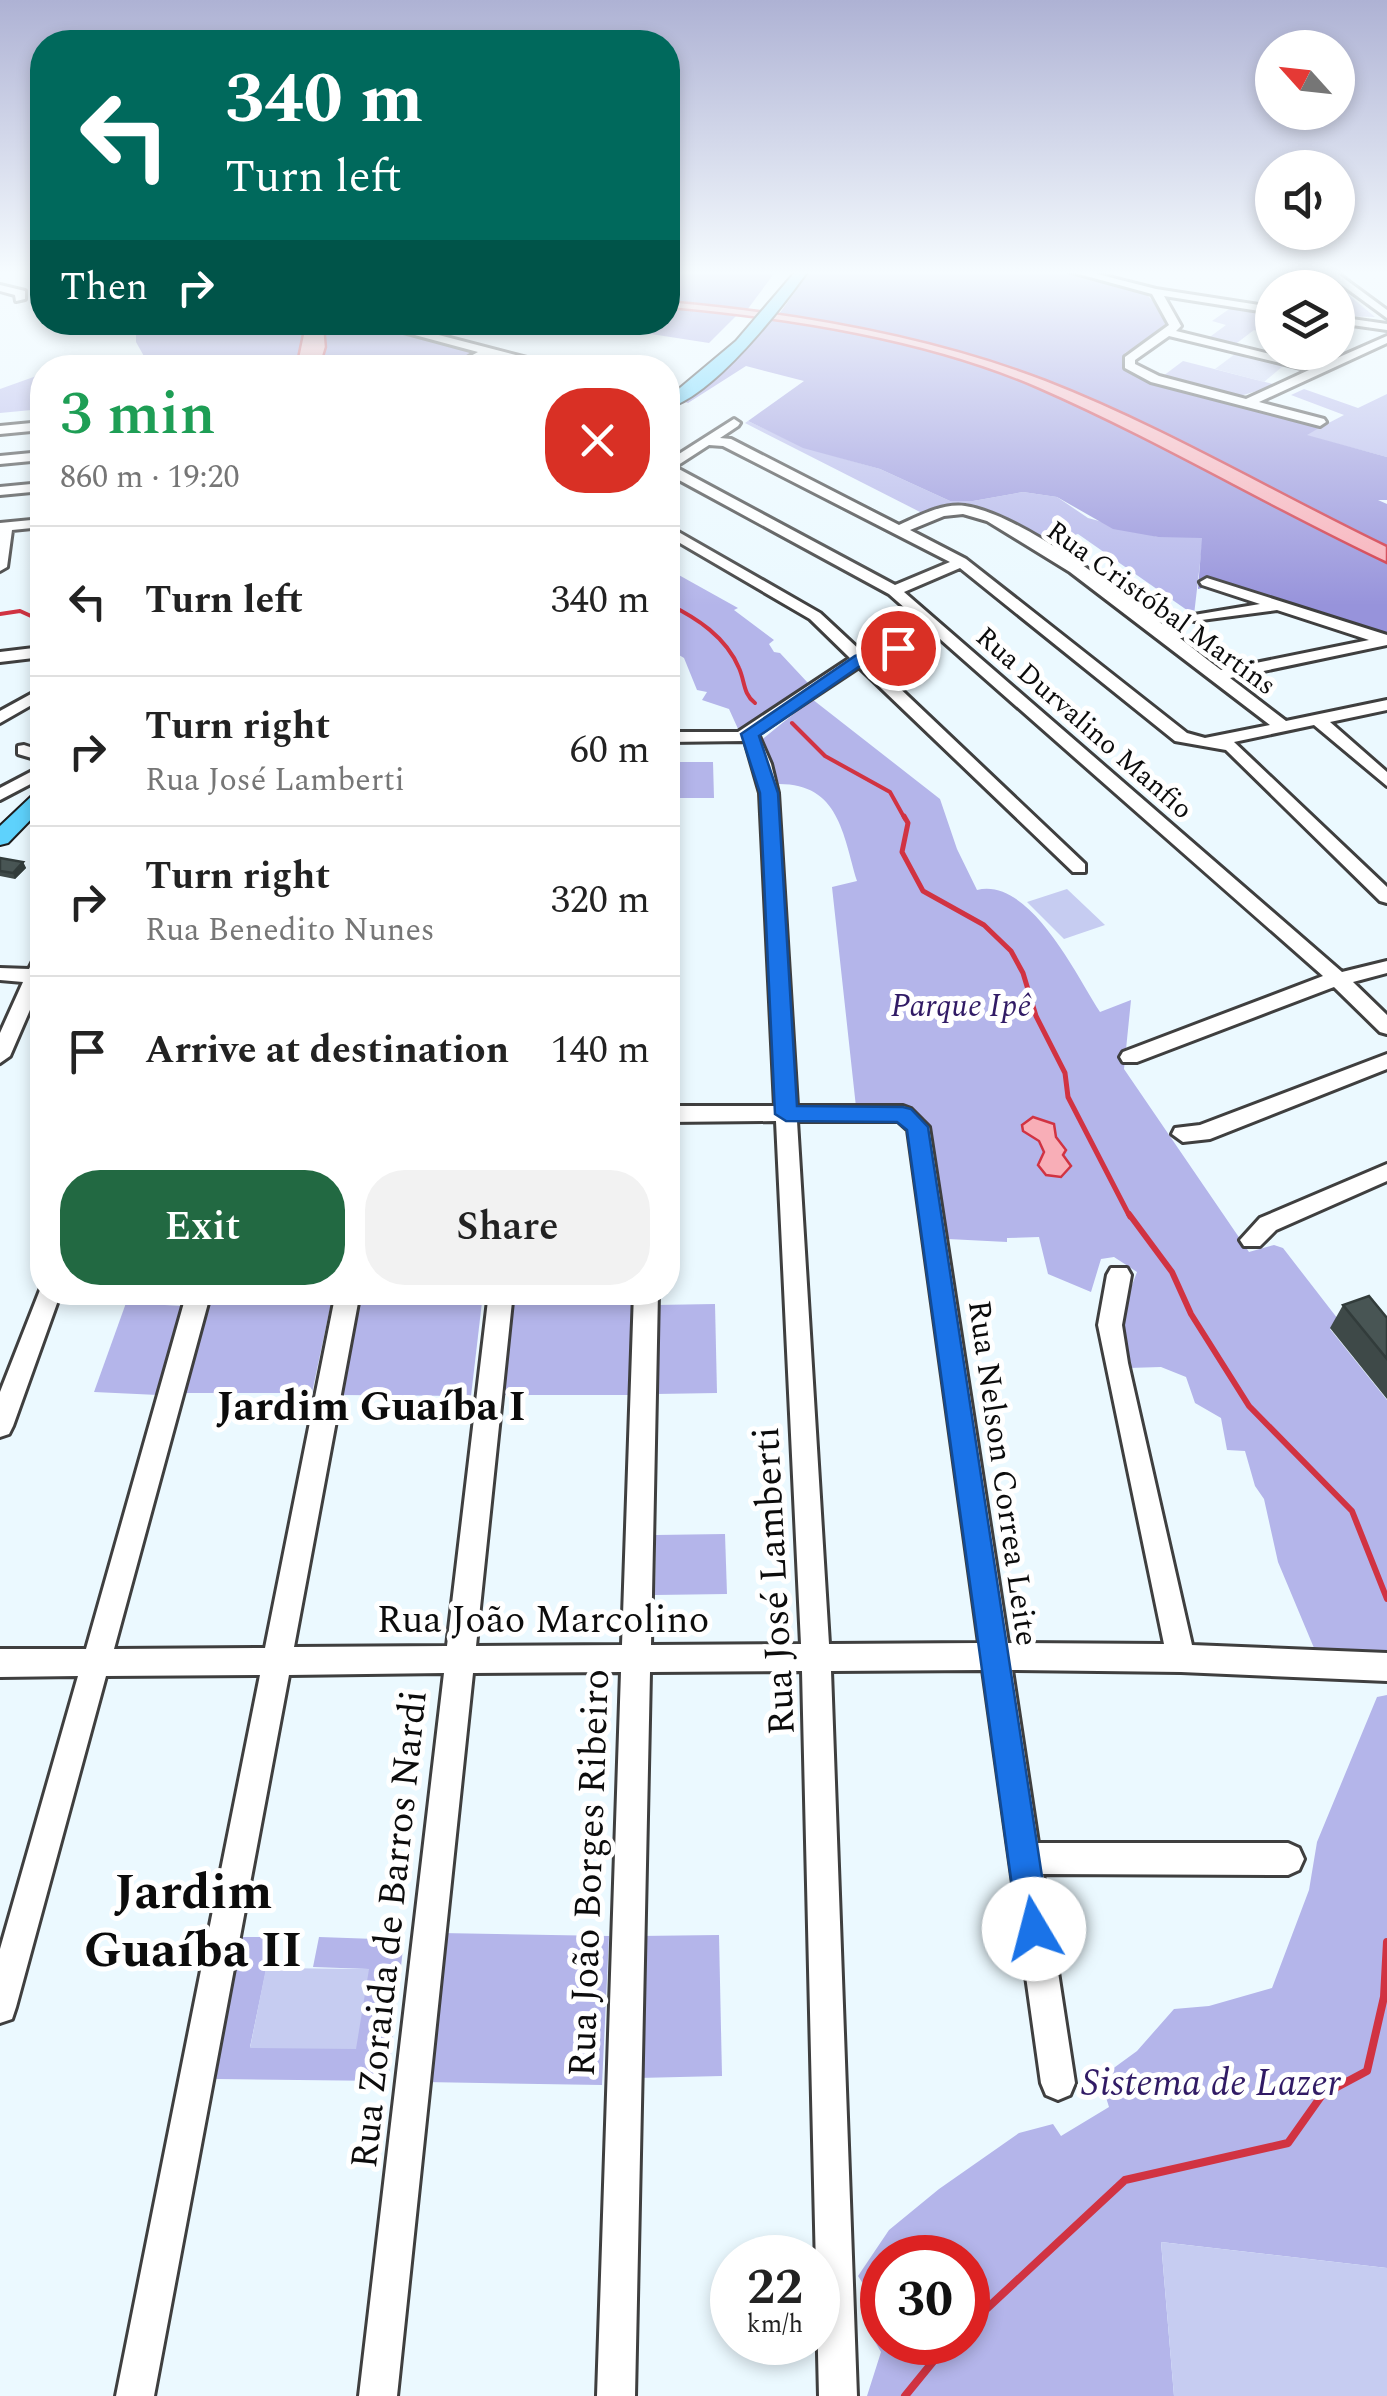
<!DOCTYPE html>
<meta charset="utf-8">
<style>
:root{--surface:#fff;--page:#f2f2f2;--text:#222;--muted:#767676;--line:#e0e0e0;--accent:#226942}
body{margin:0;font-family:Spectral,serif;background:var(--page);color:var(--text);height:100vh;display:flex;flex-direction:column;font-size:38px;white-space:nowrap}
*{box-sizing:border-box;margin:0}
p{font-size:32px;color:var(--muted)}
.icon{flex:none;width:55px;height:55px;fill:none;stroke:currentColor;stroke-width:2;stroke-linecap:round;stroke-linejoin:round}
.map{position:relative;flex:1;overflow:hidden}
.sheet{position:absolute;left:30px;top:355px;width:650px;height:950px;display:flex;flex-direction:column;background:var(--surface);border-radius:40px;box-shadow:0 5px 15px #0003}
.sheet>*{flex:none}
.hud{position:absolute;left:30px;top:30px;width:650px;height:305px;border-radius:40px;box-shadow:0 5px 15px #0003;background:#00695c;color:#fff;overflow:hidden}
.needle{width:65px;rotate:297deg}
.fabs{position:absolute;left:1255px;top:30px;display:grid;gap:20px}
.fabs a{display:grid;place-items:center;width:100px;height:100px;border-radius:50%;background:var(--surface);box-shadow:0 5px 15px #0003;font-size:50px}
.speed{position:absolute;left:710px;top:2235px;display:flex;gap:20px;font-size:50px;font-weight:700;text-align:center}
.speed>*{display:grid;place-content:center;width:130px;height:130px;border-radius:50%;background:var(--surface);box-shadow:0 5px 15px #0003;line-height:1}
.speed small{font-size:25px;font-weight:400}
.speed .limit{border:15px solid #d22;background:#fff;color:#111}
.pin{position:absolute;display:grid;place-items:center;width:85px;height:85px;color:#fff;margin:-42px;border:5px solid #fff;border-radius:50%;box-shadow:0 2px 10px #0007}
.me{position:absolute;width:110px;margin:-55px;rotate:352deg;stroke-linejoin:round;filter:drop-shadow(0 0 8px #0008)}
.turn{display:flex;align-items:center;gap:35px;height:210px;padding:0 30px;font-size:45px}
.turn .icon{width:130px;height:130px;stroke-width:2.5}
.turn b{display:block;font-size:70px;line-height:85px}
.then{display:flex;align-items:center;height:95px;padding:0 30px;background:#0003;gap:20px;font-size:38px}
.round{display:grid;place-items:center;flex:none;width:105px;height:105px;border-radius:40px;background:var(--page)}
.overview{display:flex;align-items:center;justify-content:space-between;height:170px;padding:0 30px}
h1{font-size:60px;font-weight:600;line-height:75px;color:#1e9e55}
.button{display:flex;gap:20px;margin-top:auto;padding:20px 30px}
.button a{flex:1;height:115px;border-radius:40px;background:var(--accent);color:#fff;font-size:40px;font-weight:600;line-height:115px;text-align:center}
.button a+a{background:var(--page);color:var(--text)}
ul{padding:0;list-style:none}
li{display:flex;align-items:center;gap:30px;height:150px;padding:0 30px;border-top:2px solid var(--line)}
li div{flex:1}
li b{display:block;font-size:38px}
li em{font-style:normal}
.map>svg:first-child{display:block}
.green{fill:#b4b5ea;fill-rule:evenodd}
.forest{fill:#9793db}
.pitch{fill:#c6ccf1}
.water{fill:#f8aeb7;stroke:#d13342;stroke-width:2.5}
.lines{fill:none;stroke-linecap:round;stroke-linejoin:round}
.stream-far3{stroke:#d13342;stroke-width:4}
.stream-far2{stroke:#d13342;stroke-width:5}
.stream-far1{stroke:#d13342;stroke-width:6}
.stream{stroke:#d13342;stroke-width:8}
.minor-casing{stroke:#3f3f3f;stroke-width:6}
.major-casing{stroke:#1d1d1d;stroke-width:4}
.minor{fill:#fff;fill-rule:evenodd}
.major{fill:#5ed2fc;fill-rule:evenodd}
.wall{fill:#3e4948}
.shaded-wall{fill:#323c3b}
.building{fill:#485554;stroke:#323c3b;stroke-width:2.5}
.route{fill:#1a73e8;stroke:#114b97;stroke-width:2.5}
.labels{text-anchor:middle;stroke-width:10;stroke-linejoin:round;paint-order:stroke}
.far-street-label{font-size:28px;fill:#0c0c0c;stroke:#fff}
.park-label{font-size:32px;font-style:italic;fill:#311b65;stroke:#fff}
.street-label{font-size:32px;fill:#0c0c0c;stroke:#fff}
.near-street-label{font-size:38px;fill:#0c0c0c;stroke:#fff}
.near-park-label{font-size:38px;font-style:italic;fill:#311b65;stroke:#fff}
.district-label{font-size:42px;font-weight:bold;fill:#0c0c0c;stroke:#fff}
.near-district-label{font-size:50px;font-weight:bold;fill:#0c0c0c;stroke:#fff}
</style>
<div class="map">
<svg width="1387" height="2396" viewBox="0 0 1387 2396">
<rect width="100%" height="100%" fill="#ebf9ff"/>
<g class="green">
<path d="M1290,271H1320L1375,317L1338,316V288L1284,280Z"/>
<path d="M1232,307L1272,314V325L1261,332L1254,330L1233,346L1207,339L1226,325L1212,321Z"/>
<path d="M1100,357L1222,409L1313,431L1344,415L1291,395L1304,389L1358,408L1387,394V457L1214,411L1097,360Z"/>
<path d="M1183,361L1277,385L1240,396L1163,376Z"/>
<path d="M42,374V409L0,413V389Z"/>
<path d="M748,421L803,447L880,469L950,501H973L1023,492L1057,497L1088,518L1158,537H1203L1194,615L1078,534L1047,543L966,503L926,515L745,423Z"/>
<path d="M668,569L738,608L734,610L774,640L769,644L774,652L780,653L808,683L739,731L729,709L702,700L707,692L697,690L684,658L679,655L678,640L668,635Z"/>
<path d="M812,699L940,799L957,849L977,890C1030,877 1076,975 1100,1012L1131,1000L1124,1069L1249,1252L1274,1245L1283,1248L1341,1323L1330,1329L1387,1400V1652L1314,1648L1278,1562L1264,1499L1255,1486L1245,1451L1227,1450L1221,1418L1195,1403L1186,1377L1161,1367L1128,1368L1121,1314L1137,1272L1114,1257L1101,1259L1091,1292L1048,1274L1039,1237L1007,1238V1242L948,1239L925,1119L908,1108L856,1107L832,887L857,881C843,834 839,784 779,784C775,767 763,756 760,741Z"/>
<path d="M669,762H713L714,798H668Z"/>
<path d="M508,1301L632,1302L628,1395H498Z"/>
<path d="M359,1302H482L471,1396L341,1395Z"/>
<path d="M126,1303L184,1306L158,1395L94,1392Z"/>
<path d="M210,1303H331L312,1393H184Z"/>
<path d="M715,1304L717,1393L656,1394L657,1305Z"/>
<path d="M725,1534L727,1594L655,1595L656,1535Z"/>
<path d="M1387,1695V2268L1161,2242L1174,2396H867L881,2352L867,2328L882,2313L858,2276L889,2230L939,2189L1019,2133L1053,2124L1061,2136L1109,2107L1100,2078L1137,2051L1174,2009L1209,2006L1272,1988L1309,1890L1317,1842L1377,1697ZM882,2258H968V2342H882Z"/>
<path d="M441,1933L609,1936L602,2085L424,2082Z"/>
<path d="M719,1935L722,2076L638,2078L639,1936Z"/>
<path d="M241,1937H273L250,2047L369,1969L313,1967L319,1937L404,1940L388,2081L216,2079Z"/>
</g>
<g class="forest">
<path d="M668,271H776L747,310L668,301Z"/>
<path d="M810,271H1064L1144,292L1159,307L1166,327L1125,353L1122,366L1139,378L1321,427L1307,435L1387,457V500H1378L1387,504V546L1093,400L835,322L779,314Z"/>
<path d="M668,308L736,316L709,343L580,323L668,322Z"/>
<path d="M771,320C860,332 955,353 1038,389C1157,439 1270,508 1387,563V636L1205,579L1206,587L1198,589L1202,538L1158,537L1113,529L1057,497L1023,492L973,501H950L880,469L803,448L748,421L804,381L746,366L688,403L679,400L734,359Z"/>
<path d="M136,323H307L296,368L150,367L136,342Z"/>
<path d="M324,323H422L413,327L404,325L400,330L478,353L448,367L320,368L326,347Z"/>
</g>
<g class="pitch">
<path d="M1235,354L1283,366L1264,382L1215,369Z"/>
<path d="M1067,889L1105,925L1064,939L1027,902Z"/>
<path d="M266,1968L369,1969L356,2049L250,2048Z"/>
<path d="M1161,2242L1387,2268V2396H1174Z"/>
</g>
<g class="water">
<path d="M668,301C795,312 926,334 1046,380C1164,426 1273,491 1387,546V563C1270,508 1158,441 1039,389C927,340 789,319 668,308Z"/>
<path d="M324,323L326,347L320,367H296L305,324Z"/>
<path d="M1033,1117L1054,1124L1056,1137L1066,1150L1063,1155L1071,1166L1061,1177L1046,1175L1038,1165L1044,1152L1039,1141L1023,1131L1022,1125Z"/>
</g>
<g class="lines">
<g class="stream-far3">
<path d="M668,604C697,618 726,637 739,668C745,681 743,694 755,703"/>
<path d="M0,614L20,611L42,621"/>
<path d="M792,723L825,756L890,792L905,819"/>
</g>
<path class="stream-far2" d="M904,816L908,823L902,852L923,891L984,925L1011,951L1023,973L1036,1016L1065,1073L1068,1097L1130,1217"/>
<path class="stream-far1" d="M1129,1214L1172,1272L1191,1314L1249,1406L1352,1511L1387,1599"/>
<g class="stream">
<path d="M968,2326L1125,2180L1288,2143L1322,2095L1367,2071L1384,1997L1387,1942"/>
<path d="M905,2396L949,2342"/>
</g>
<g class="minor-casing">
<g id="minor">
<path d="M1068,271H1085L1156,289L1272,307V313L1164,296L1181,326L1176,331L1319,366L1387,336V343L1259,402L1324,419L1326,422L1320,426L1151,382L1125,368V357L1169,325L1152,294ZM1169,336L1309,370L1246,399L1159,376L1135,364V360Z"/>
<path d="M1323,271H1334L1387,310V318Z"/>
<path d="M0,285L25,291V299L16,301L15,295L0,291Z"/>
<path d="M1338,317L1387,324V330L1338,323Z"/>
<path d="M404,326L558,366L560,368H538L490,355L465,368H449L478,352L400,331Z"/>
<path d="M734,419L740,423L738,426L720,438L731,439L899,525C919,516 942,503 965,506C1033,516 1163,626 1221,670L1369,640L1277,610L1194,621V615L1260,604L1202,585L1200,582L1207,578L1387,635V645L1230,678L1286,721L1387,700V710L1330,722L1387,772V786L1314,725L1234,742L1387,887V903L1380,901L1226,750L1175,741L960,568L904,592L1342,972L1387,961V973L1353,982L1387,1015V1034L1380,1032L1334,987L1137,1062H1123L1120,1057L1123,1052L1323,976L940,639L871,661L1085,864V872H1073L859,667L758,734L771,764L778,793L797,1106H903L911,1109L929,1127L1008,1643L1164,1644L1098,1325L1107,1275L1111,1268H1127L1131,1275L1122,1325L1128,1363L1192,1645L1387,1653V1681L1181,1672L1012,1670L1038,1843H1288L1299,1848L1304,1859L1299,1870L1288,1875L1043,1874L1075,2083L1070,2095L1058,2100L1046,2095L1041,2083L983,1670L831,1671L857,2396H819L802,1671L650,1672L635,2396H597L621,1672L473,1673L397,2396H359L444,1673L289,1675L154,2396H116L260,1675L106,1676L16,2007L12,2019L0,2023V1949L78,1676L0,1677V1649H86L187,1292H211L114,1649L265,1648L336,1292H360L294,1647L447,1646L489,1292H513L476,1646L622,1645L634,1292H658L651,1645L801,1644L776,1121L668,1122V1106H775L760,793L745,741L668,742V732H738L850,658L810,619L668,536V526L820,613L863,653L932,632L889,594L668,474V461ZM709,445L723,446L950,562L895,585L675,467ZM963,514L987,521L1070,572L1270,725L1205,738L1187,733L966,559L910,530L944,516ZM797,1121H898L908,1130L979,1643L829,1644Z"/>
<path d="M42,422V430L0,434V426Z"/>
<path d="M42,452V460L0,464V456Z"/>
<path d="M42,483V491L0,495V487Z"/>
<path d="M42,519V527L12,530L7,567L0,571V523Z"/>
<path d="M42,647V657L0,662V652Z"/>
<path d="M42,688V699L0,723V711Z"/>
<path d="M24,745L42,751V761L18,754V746Z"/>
<path d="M42,766V778L0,800V788Z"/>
<path d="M42,955V982L10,1056L0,1063V1033L23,982L0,980V968L29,969L35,957Z"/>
<path d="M1387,1054V1069L1210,1139L1183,1142L1172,1134L1175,1128L1200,1125Z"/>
<path d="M1387,1164V1181L1276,1230L1260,1246H1244L1240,1240L1260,1218Z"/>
<path d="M42,1285V1292H61L13,1426L9,1434L0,1437V1392Z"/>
</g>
</g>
<g class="major-casing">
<g id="major">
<path d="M796,271H808C779,311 715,394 668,408V398L736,341Z"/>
<path d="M42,791V808L8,843L0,845V826L35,793Z"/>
</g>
</g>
<use href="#minor" class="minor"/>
<use href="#major" class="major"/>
</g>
<g class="wall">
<path d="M0,858L23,862L26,868L15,879L0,876Z"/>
<path d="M1343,1305L1387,1318V1399L1330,1328Z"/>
</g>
<path class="shaded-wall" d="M23,862L26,868L15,879L13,873Z"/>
<g class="building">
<path d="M0,858L23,862L13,873L0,871Z"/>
<path d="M1369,1296L1387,1318V1359L1343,1305Z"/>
</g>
<linearGradient id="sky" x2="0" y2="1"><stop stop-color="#aeb2d4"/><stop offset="0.45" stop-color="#f6fcff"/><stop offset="1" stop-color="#f6fcff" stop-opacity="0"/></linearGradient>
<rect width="1387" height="606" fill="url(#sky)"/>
<path class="route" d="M898,643L904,644V651L866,662L759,736L778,793L797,1106L903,1107L911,1109L928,1127L1050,1929L1046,1940L1034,1945L1023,1940L1018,1929L907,1130L897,1122L786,1121L775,1114L760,793L741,734L855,656Z"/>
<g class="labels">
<g class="far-street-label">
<text transform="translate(1162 607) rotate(36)" y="10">Rua Cristóbal Martins</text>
<text transform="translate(1085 722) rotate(41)" y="10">Rua Durvalino Manfio</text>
</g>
<g class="park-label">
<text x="961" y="1016">Parque Ipê</text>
</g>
<g class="street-label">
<text transform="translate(1004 1473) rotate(82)" y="11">Rua Nelson Correa Leite</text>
</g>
<g class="near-street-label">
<text transform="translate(773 1581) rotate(-93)" y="13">Rua José Lamberti</text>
<text x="543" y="1632">Rua João Marcolino</text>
<text transform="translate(588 1873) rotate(-88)" y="13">Rua João Borges Ribeiro</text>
<text transform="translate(388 1929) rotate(-84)" y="13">Rua Zoraida de Barros Nardi</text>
</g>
<g class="near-park-label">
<text x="1211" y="2095">Sistema de Lazer</text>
</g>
<g class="district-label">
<text x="371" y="1420">Jardim Guaíba I</text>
</g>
<g class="near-district-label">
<text x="193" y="1908">Jardim<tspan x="193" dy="58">Guaíba II</tspan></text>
</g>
</g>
</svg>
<div class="fabs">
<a><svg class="needle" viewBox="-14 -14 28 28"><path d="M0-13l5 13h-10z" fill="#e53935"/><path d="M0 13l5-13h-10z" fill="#767676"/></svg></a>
<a><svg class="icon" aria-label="sound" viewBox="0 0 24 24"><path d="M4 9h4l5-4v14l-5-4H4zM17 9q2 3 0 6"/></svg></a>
<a><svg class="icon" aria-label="layers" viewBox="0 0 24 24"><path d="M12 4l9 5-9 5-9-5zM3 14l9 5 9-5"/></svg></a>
</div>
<div class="speed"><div>22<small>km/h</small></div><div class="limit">30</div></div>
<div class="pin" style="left:898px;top:648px;background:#d93025"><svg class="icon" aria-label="arrive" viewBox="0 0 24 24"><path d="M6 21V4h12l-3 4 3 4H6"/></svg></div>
<svg class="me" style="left:1034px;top:1929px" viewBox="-20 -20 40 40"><circle r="19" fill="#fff"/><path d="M0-13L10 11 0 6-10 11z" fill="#1a73e8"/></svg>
<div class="hud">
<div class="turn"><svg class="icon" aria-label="left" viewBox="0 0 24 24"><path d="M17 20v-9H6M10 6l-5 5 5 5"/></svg><div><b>340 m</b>Turn left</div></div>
<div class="then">Then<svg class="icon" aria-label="right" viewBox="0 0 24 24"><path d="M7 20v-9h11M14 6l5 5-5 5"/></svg></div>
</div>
<section class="sheet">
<div class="overview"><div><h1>3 min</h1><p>860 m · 19:20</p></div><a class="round" style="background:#d93025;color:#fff"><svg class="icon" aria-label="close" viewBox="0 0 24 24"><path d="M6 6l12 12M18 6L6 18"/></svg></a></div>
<ul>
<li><svg class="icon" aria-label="left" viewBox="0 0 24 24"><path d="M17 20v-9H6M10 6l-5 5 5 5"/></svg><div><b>Turn left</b></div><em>340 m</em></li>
<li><svg class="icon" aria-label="right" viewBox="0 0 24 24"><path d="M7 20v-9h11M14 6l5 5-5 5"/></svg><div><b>Turn right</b><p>Rua José Lamberti</p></div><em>60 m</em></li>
<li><svg class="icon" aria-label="right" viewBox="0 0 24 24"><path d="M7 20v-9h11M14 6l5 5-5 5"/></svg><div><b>Turn right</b><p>Rua Benedito Nunes</p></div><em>320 m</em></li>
<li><svg class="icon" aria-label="arrive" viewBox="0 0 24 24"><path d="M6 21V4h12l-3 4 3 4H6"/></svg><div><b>Arrive at destination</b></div><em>140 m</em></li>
</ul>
<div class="button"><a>Exit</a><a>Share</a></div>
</section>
</div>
